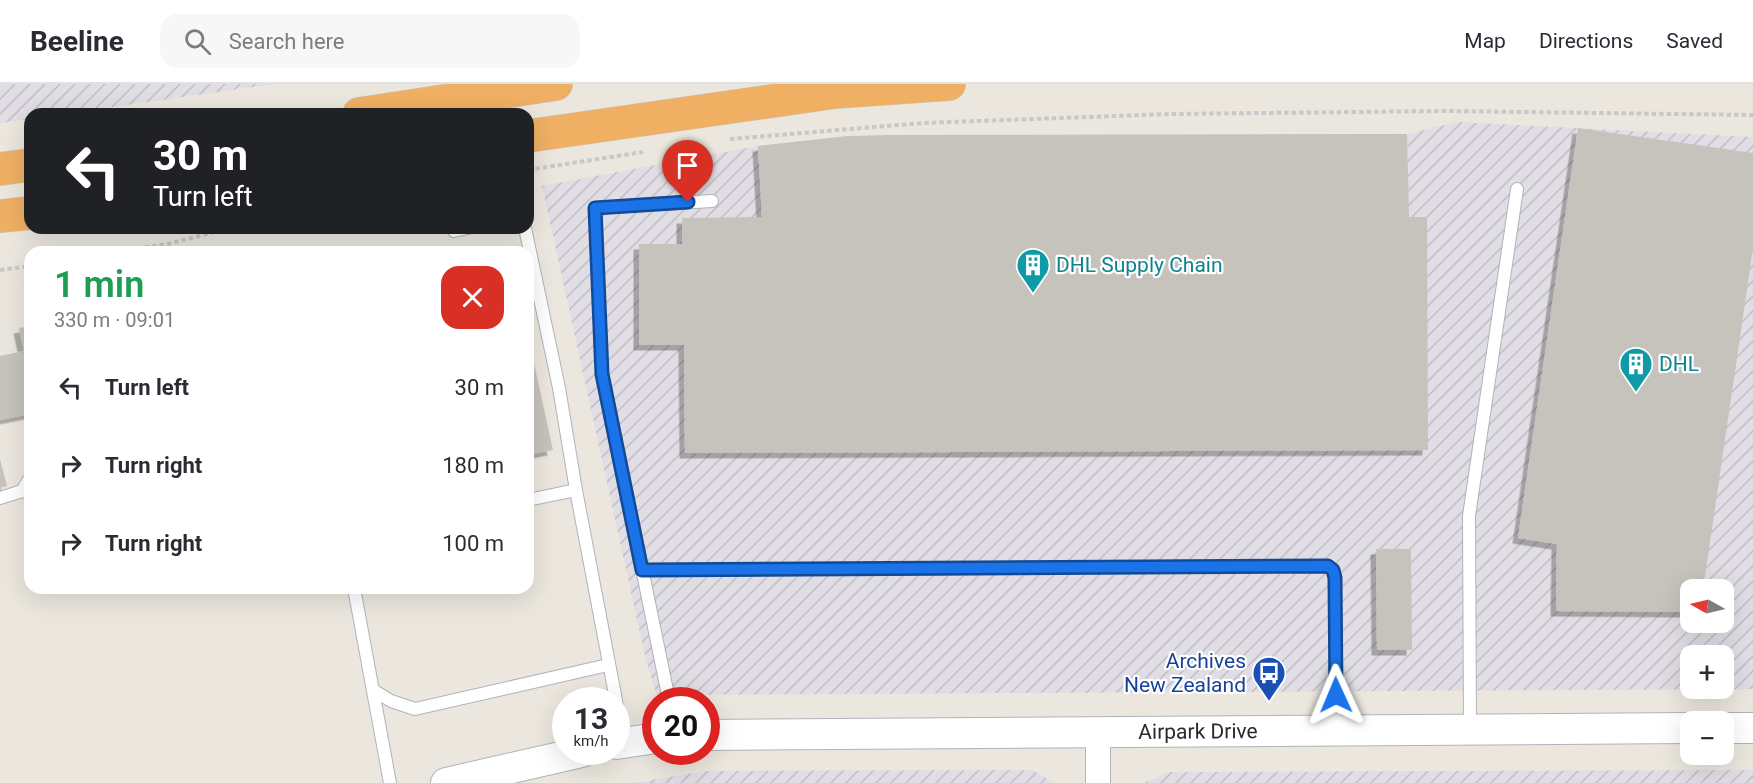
<!DOCTYPE html>
<meta charset="utf-8">
<style>
:root{--surface:#fff;--page:#f7f7f7;--text:#2b2b33;--muted:#7c7c81;--line:#e1e1e2}
body{margin:0;font-family:Roboto,sans-serif;background:var(--page);color:var(--text);height:100vh;display:flex;flex-direction:column;font-size:22px;white-space:nowrap}
*{box-sizing:border-box;margin:0}
p{font-size:20px;color:var(--muted)}
.icon{flex:none;width:33px;height:33px;fill:none;stroke:currentColor;stroke-width:2;stroke-linecap:round;stroke-linejoin:round}
.map{position:relative;flex:1;overflow:hidden}
.drawer{position:absolute;left:24px;top:162px;width:510px;height:348px;display:flex;flex-direction:column;background:var(--surface);border-radius:18px;box-shadow:0 6px 24px #0002}
.drawer>*{flex:none}
.banner{position:absolute;left:24px;top:24px;width:510px;height:126px;border-radius:18px;box-shadow:0 6px 24px #0002;background:#202124;color:#fff;overflow:hidden}
.needle{width:39px;rotate:278deg}
.controls{position:absolute;left:1680px;top:495px;display:grid;gap:12px}
.controls a{display:grid;place-items:center;width:54px;height:54px;border-radius:12px;background:var(--surface);box-shadow:0 6px 24px #0002;font-size:30px}
.speed{position:absolute;left:552px;top:603px;display:flex;gap:12px;font-size:30px;font-weight:700;text-align:center}
.speed>*{display:grid;place-content:center;width:78px;height:78px;border-radius:50%;background:var(--surface);box-shadow:0 6px 24px #0002;line-height:1}
.speed small{font-size:15px;font-weight:400}
.speed .limit{border:9px solid #d22;background:#fff;color:#111}
.pin{position:absolute;display:grid;place-items:center;width:51px;height:51px;color:#fff;margin:-62px -26px;border-radius:50% 50% 50% 0;rotate:-45deg;box-shadow:0 0 6px #0007}
.pin .icon{rotate:45deg}
.me{position:absolute;width:66px;margin:-33px;rotate:359deg;stroke-linejoin:round;filter:drop-shadow(0 0 4px #0008)}
.turn{display:flex;align-items:center;gap:21px;height:126px;padding:0 30px;font-size:27px}
.turn .icon{width:78px;height:78px;stroke-width:2.5}
.turn b{display:block;font-size:42px;line-height:51px}
.round{display:grid;place-items:center;flex:none;width:63px;height:63px;border-radius:18px;background:var(--page)}
.head{display:flex;align-items:center;justify-content:space-between;height:102px;padding:0 30px}
h1{font-size:36px;font-weight:600;line-height:45px;color:#1e9e55}
ul{padding:0;list-style:none}
li{display:flex;align-items:center;gap:18px;height:78px;padding:0 30px}
li div{flex:1}
li b{display:block;font-size:22px}
li em{font-style:normal}
header{display:flex;align-items:center;gap:36px;box-sizing:border-box;height:84px;padding:0 30px;background:var(--surface);border-bottom:2px solid var(--line)}
header strong{font-size:28px}
nav{display:flex;gap:33px;margin-inline-start:auto;font-size:21px}
.search{width:420px;height:54px;background:var(--page);display:flex;align-items:center;gap:15px;box-sizing:border-box;padding:0 21px;border-radius:18px;color:var(--muted);font-size:22px}
.map>svg:first-child{display:block}
.industrial{fill:url(#industrial-furrows);fill-rule:evenodd}
.building{fill:#c6c3bd;filter:url(#shadow)}
.lines{fill:none;stroke-linecap:round;stroke-linejoin:round}
.service-casing{stroke:#b1b2bc;stroke-width:14}
.minor-casing{stroke:#b1b2bc;stroke-width:26}
.tertiary-casing{stroke:#b1b2bc;stroke-width:32}
.motorway-casing{stroke:#c8c8c8;stroke-width:34}
.path{stroke:#c8c8c8;stroke-width:4;stroke-dasharray:4.5 3;stroke-linecap:butt}
.service{stroke:#fff;stroke-width:12}
.minor{stroke:#fff;stroke-width:24}
.tertiary{stroke:#fff;stroke-width:30}
.motorway{stroke:#efb064;stroke-width:33}
.route-casing{stroke:#114b97;stroke-width:15}
.route{stroke:#1a73e8;stroke-width:10}
.labels{text-anchor:middle;stroke-width:4.5;stroke-linejoin:round;paint-order:stroke}
.culture-label{font-size:21px;fill:#0d838f;stroke:#fff;text-anchor:start}
.transit-label{font-size:21px;fill:#164399;stroke:#fff;text-anchor:end}
.street-label{font-size:21px;fill:#2a2a2a;stroke:#fff}
</style>
<header>
<strong>Beeline</strong>
<div class="search"><svg class="icon" aria-label="search" viewBox="0 0 24 24"><circle cx="10" cy="10" r="6"/><path d="M15 15l6 6"/></svg>Search here</div>
<nav><a>Map</a><a>Directions</a><a>Saved</a></nav>
</header>
<div class="map">
<svg width="1753" height="699" viewBox="0 0 1753 699">
<defs>
<pattern id="industrial-furrows" width="10" height="10" patternUnits="userSpaceOnUse" patternTransform="scale(1.5)"><rect width="10" height="10" fill="#e0dde4"/><path d="M-1 1l2-2M0 10L10 0M9 11l2-2" fill="none" stroke="#c0bec4"/></pattern>
<filter id="shadow"><feDropShadow dx="-5.5" dy="5.5" stdDeviation="0" flood-color="#0004"/></filter>
</defs>
<rect width="100%" height="100%" fill="#ebe7de"/>
<g class="industrial">
<path d="M0,0H274L64,30H30V35L0,39Z"/>
<path d="M1457,38L1753,53V605L657,611L646,577L542,102L758,62L848,52L1407,50ZM1690,506H1724V538H1690ZM1690,572H1724V604H1690Z"/>
<path d="M1032,686L1045,693L1051,699H634L705,687Z"/>
<path d="M1753,686V699H1144L1169,688Z"/>
</g>
<g class="building">
<path d="M1578,44L1753,69V164L1703,506H1690V528L1556,527L1557,460L1518,454Z"/>
<path d="M1407,50L1409,133H1427L1428,366L685,369L684,261H639V160H682V134L762,133L758,62L848,52L890,51Z"/>
<path d="M30,242V330L0,336V272L24,267L19,244Z"/>
<path d="M528,252L553,366L528,371Z"/>
<path d="M0,375L7,402L0,404Z"/>
<path d="M1376,465H1411L1412,566H1377Z"/>
</g>
<g class="lines">
<g class="service-casing">
<g id="service">
<path d="M525,144L559,304L576,406"/>
<path d="M454,147L468,144"/>
<path d="M22,407L30,394"/>
<path d="M0,414L22,407L30,409"/>
<path d="M528,416L576,406L616,616"/>
<path d="M642,486L1328,482L1333,486L1335,494V646"/>
<path d="M354,504L390,699"/>
<path d="M373,606L391,617L415,625L608,581"/>
<path d="M669,616L602,290L595,124L712,117"/>
<path d="M616,618L625,658"/>
<path d="M1470,645L1469,432L1517,105"/>
</g>
</g>
<g class="minor-casing">
<path id="minor" d="M1098,699V649"/>
</g>
<g class="tertiary-casing">
<g id="tertiary">
<path d="M1724,644H1753"/>
<path id="s1" d="M706,651L1690,644"/>
<path d="M616,660L656,654"/>
<path d="M446,699L582,668"/>
</g>
</g>
<g class="motorway-casing">
<g id="motorway">
<path d="M359,30L556,0"/>
<path d="M528,52L835,8L949,0"/>
<path d="M0,85L30,81"/>
<path d="M0,132L30,129"/>
</g>
</g>
<g class="path">
<path d="M730,55L923,39L1170,30L1446,27L1753,31"/>
<path d="M528,86L643,68"/>
<path d="M115,168L168,160L230,144"/>
<path d="M0,186L30,182"/>
</g>
<use href="#service" class="service"/>
<use href="#minor" class="minor"/>
<use href="#tertiary" class="tertiary"/>
<use href="#motorway" class="motorway"/>
</g>
<g class="lines">
<g class="route-casing">
<path id="route" d="M688,118L595,124L602,290L642,486L1328,482L1333,486L1335,494L1336,611"/>
</g>
<use href="#route" class="route"/>
</g>
<defs>
<g id="building-pin" transform="scale(1.725)"><path d="M0 17L-7.5 6A9.5 9.5 0 1 1 7.5 6Z" fill="#0f9aa8" stroke="#fff"/><path d="M-4-6H4V6H1V3H-1V6H-4ZM-2.5-4.3h1.7v1.8h-1.7ZM.8-4.3h1.7v1.8H.8ZM-2.5-1h1.7V.8h-1.7ZM.8-1h1.7V.8H.8Z" fill="#fff"/></g>
<g id="bus-pin" transform="scale(1.725)"><path d="M0 17L-7.5 6A9.5 9.5 0 1 1 7.5 6Z" fill="#1a4fb4" stroke="#fff"/><path d="M-5-6H5V4H4V6H2V4H-2V6H-4V4H-5ZM-3.5-4V0h7V-4ZM-3.5 1.2v1.5H-2V1.2ZM2 1.2v1.5H3.5V1.2Z" fill="#fff"/></g>
</defs>
<g fill-rule="evenodd">
<use href="#building-pin" x="1033" y="181"/>
<use href="#building-pin" x="1636" y="280"/>
<use href="#bus-pin" x="1269" y="589"/>
</g>
<g class="labels">
<g class="culture-label">
<text x="1056" y="188">DHL Supply Chain</text>
<text x="1659" y="287">DHL</text>
</g>
<g class="transit-label">
<text x="1246" y="584">Archives<tspan x="1246" dy="24">New Zealand</tspan></text>
</g>
<g class="street-label">
<text dy="7" stroke="none"><textPath href="#s1" startOffset="492">Airpark Drive</textPath></text>
</g>
</g>
</svg>
<div class="controls">
<a><svg class="needle" viewBox="-14 -14 28 28"><path d="M0-13l5 13h-10z" fill="#e53935"/><path d="M0 13l5-13h-10z" fill="#7c7c81"/></svg></a>
<a>+</a>
<a>−</a>
</div>
<div class="speed"><div>13<small>km/h</small></div><div class="limit">20</div></div>
<div class="pin" style="left:688px;top:118px;background:#d93025"><svg class="icon" aria-label="arrive" viewBox="0 0 24 24"><path d="M6 21V4h12l-3 4 3 4H6"/></svg></div>
<svg class="me" style="left:1336px;top:611px" viewBox="-20 -20 40 40"><path d="M0-17L14 15 0 8-14 15z" fill="#1a73e8" stroke="#fff" stroke-width="4"/></svg>
<div class="banner">
<div class="turn"><svg class="icon" aria-label="left" viewBox="0 0 24 24"><path d="M17 20v-9H6M10 6l-5 5 5 5"/></svg><div><b>30 m</b>Turn left</div></div>
</div>
<section class="drawer">
<div class="head"><div><h1>1 min</h1><p>330 m · 09:01</p></div><a class="round" style="background:#d93025;color:#fff"><svg class="icon" aria-label="close" viewBox="0 0 24 24"><path d="M6 6l12 12M18 6L6 18"/></svg></a></div>
<ul>
<li><svg class="icon" aria-label="left" viewBox="0 0 24 24"><path d="M17 20v-9H6M10 6l-5 5 5 5"/></svg><div><b>Turn left</b></div><em>30 m</em></li>
<li><svg class="icon" aria-label="right" viewBox="0 0 24 24"><path d="M7 20v-9h11M14 6l5 5-5 5"/></svg><div><b>Turn right</b></div><em>180 m</em></li>
<li><svg class="icon" aria-label="right" viewBox="0 0 24 24"><path d="M7 20v-9h11M14 6l5 5-5 5"/></svg><div><b>Turn right</b></div><em>100 m</em></li>
</ul>
</section>
</div>
